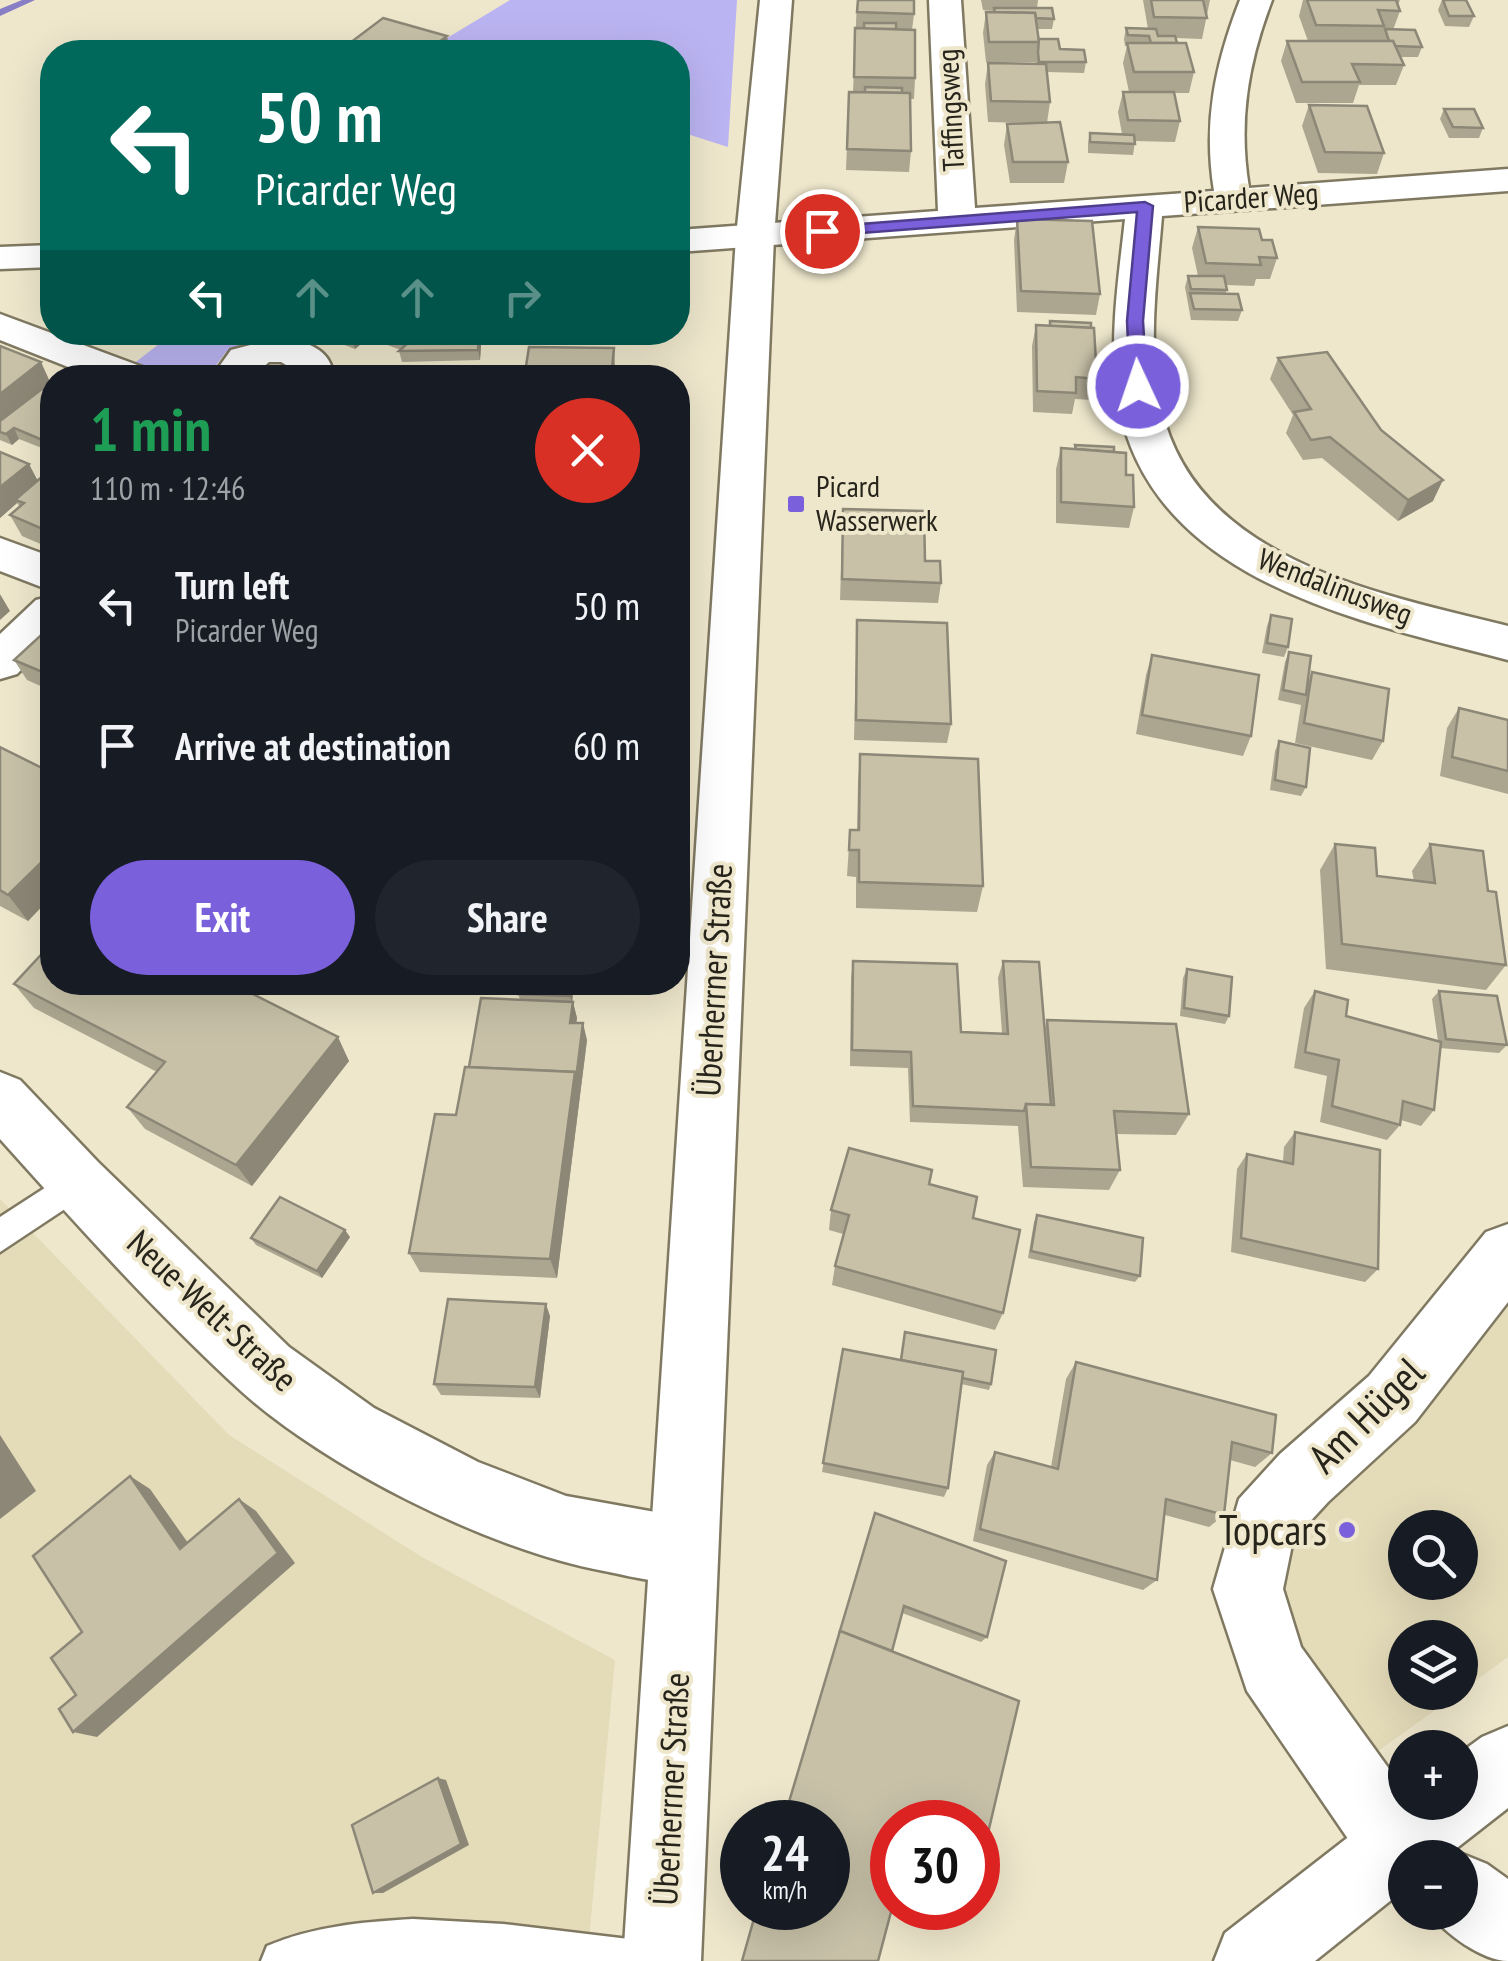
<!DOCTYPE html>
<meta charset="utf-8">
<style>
:root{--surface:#171b24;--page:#20242c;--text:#f1f3f6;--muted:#9ea1a6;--accent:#7a60db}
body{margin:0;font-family:"PT Sans Narrow",sans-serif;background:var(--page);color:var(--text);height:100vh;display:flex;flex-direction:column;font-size:38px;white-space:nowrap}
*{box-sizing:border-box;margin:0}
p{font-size:32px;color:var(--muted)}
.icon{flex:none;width:55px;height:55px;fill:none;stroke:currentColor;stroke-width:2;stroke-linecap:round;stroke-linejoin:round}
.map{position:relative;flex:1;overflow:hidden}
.details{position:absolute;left:40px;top:365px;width:650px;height:630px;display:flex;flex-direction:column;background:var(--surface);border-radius:40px;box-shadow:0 10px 40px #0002}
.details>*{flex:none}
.hud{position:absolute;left:40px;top:40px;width:650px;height:305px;border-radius:40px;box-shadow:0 10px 40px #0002;background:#00695c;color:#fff;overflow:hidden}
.controls{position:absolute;left:1388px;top:1510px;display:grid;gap:20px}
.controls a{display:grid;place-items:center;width:90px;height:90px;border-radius:50%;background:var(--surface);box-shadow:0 10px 40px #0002;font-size:50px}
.speed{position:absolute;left:720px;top:1800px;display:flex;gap:20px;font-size:50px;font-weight:700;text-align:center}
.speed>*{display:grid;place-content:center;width:130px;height:130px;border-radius:50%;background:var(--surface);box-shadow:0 10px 40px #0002;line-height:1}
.speed small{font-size:25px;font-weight:400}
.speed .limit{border:15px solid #d22;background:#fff;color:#111}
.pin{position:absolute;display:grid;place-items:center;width:85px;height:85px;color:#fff;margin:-42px;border:5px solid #fff;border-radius:50%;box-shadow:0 2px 10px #0007}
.me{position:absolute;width:110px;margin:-55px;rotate:357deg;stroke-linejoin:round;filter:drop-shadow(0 0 8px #0008)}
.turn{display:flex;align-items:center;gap:35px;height:210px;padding:0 50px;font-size:45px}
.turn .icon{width:130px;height:130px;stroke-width:2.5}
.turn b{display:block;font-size:70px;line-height:85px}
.lanes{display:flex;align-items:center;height:95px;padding:0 50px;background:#0003;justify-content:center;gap:50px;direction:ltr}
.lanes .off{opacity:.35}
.round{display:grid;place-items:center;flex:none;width:105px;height:105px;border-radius:52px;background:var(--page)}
.head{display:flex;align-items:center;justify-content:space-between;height:170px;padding:0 50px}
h1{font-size:60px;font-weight:600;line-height:75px;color:#1e9e55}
.action{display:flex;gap:20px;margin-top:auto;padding:20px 50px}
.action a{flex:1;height:115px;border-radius:60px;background:var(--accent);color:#fff;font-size:40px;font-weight:600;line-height:115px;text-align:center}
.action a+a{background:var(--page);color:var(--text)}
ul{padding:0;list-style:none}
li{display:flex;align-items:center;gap:30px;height:140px;padding:0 50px}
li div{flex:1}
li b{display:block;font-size:38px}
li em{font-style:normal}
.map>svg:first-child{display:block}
.built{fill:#e4dbb9;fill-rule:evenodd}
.green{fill:#bbb4f2}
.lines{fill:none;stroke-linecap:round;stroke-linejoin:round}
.stream{fill:#887ec6;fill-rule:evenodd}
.service-casing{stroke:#807962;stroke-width:5}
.minor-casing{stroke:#807962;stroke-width:5}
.secondary-casing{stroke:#807962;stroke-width:5}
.primary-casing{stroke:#807962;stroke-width:5}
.service{fill:#fff;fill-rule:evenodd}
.minor{fill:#fff;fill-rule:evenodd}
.secondary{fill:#fff;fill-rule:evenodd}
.primary{fill:#fff;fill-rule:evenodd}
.wall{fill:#aca690}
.shaded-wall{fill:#8c8776}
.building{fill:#c8c1a8;stroke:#8c8776;stroke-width:2.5}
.route{fill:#7a60db;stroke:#4f3e8e;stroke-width:2.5}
.poi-dot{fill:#7a60db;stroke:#eee7cc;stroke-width:4}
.labels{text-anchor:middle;stroke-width:8;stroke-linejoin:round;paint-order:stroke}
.far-street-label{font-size:30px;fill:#27251b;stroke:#eee7cc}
.far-poi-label{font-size:30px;fill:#27251b;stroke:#eee7cc;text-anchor:start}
.street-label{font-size:35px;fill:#27251b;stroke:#eee7cc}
.near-street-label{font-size:42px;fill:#27251b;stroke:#eee7cc}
.near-poi-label{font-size:42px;fill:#27251b;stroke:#eee7cc;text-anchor:end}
</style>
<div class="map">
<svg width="1508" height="1961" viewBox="0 0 1508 1961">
<rect width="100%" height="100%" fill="#eee7cc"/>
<g class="built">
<path d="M0,1199L229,1435L422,1557L615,1660L587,1961H0Z"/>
<path d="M1508,1297V1657L1460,1692V1638H1405V1692L1459,1693L1367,1759L1295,1669L1273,1594L1287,1532ZM1405,1528H1460V1582H1405Z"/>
</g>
<g class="green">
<path d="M510,0H737L728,147L678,131V52H424Z"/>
<path d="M173,333H251L256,339L226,352L207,377H166L132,365Z"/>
</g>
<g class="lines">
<path class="stream" d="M22,0H35L0,16V9Z"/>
<g class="service-casing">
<g id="service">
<path d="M77,1167L89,1171L93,1182L89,1193L0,1252V1217Z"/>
<path d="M413,1919L503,1924L637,1940L652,1946L658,1961H261L267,1946C314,1926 363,1922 413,1919Z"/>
</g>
</g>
<g class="minor-casing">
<g id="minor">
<path d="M929,0H961L975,208L1214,191C1203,123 1215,64 1240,0H1272C1248,63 1238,121 1249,188L1508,169V191L1162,216C1157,279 1147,344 1161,406C1193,560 1380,594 1508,626V660C1354,620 1139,579 1116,387C1110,331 1119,274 1125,219L678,252V230L938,211Z"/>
<path d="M52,245V267L0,269V247Z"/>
<path d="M0,314L148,369L154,378H96L0,340Z"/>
<path d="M281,337C305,342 333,348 333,378H293V369L281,362H269L251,378H211L231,350Z"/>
<path d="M0,538L52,557V591L0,571Z"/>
<path d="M52,596V639L17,674L0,679V634L36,600Z"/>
<path d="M0,1072L20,1080L98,1162L289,1347L374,1408L478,1462L566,1496L683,1517L707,1527L717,1551L707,1575C673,1589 640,1578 604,1571C492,1551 326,1468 241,1391C156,1313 77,1225 0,1139Z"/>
<path d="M1508,1224V1302L1415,1422L1328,1502L1293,1540L1283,1589L1301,1647L1405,1791V1802H1413L1442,1831L1452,1856L1460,1853L1487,1864L1508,1879V1961C1483,1961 1443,1933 1430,1912H1460V1858H1405V1892L1370,1871L1247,1691L1213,1589L1239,1499L1280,1454L1369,1376L1486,1232Z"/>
</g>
</g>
<g class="secondary-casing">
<path id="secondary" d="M760,0H792L774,237L701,1961H623L736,237Z"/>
</g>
<g class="primary-casing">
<path id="primary" d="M1508,1726V1808L1444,1858H1405V1889L1315,1961H1214L1225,1933L1405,1793V1802H1460V1753L1482,1737Z"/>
</g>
<use href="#service" class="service"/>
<use href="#minor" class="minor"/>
<use href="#secondary" class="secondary"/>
<use href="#primary" class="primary"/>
</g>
<g class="wall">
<path d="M857,0L914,14L912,30L915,78L914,99H911V151L909,172L846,170L849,92H853Z"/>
<path d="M981,0H1038L1037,8L1054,19L1052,29H1037L1039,39L1086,62L1084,73L1047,72L1050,102L1047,123L1068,162L1064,183H1010L1004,145L1007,124L1033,123L988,122L985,84L988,63L1036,64V62H986L983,33L986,12H994V11L983,10Z"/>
<path d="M1143,0H1210L1202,39L1176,38L1194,72L1189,93H1174L1180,121L1175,142L1135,141L1133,155L1088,153V144L1090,133L1122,134L1118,112L1123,92H1129L1123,63L1127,46H1125L1124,39L1126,28L1148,29Z"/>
<path d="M1303,0H1400L1398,5L1400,11L1393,30L1422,47L1418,57H1400L1404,65L1396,85H1359L1353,103H1296L1281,61L1287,41H1308L1299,16Z"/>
<path d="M1442,0L1474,16L1469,27L1445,26L1438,10Z"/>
<path d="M1309,105L1384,153L1377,174L1318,173L1302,126Z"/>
<path d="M1444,109L1483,128L1479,138H1449L1440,119Z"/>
<path d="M1017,219L1100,294L1096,315L1017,312L1014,240Z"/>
<path d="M1198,227L1262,240L1277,258L1270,279H1256L1254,286L1226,285V294L1242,310L1238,321L1191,320L1185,287L1188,276H1198L1192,248Z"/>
<path d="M1050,321L1097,379L1092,400L1075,399L1072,414L1033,412L1032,346L1036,325L1049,326Z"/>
<path d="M311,332H482L480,360L402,362L399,351L401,350L368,338L355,349Z"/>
<path d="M0,346L51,384L43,389L52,393V452L19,439L12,445L0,440Z"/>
<path d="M614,348L615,378H528L526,366Z"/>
<path d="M1278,358L1381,430L1433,501L1398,521L1322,458L1303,460L1286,433L1293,415L1270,379Z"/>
<path d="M1075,445L1114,452L1126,475L1134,507L1129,528L1056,523V469L1061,448L1074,449Z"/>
<path d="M0,452L38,480L52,478V549L22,536L10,515L20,507L17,503L0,518Z"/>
<path d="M843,509L925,561L941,583L938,603L840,600Z"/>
<path d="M1271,615L1288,647L1284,657L1262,653L1267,626Z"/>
<path d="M857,620L951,724L947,743L854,740Z"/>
<path d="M52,625V691L27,680L14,660Z"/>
<path d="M1289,652L1308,682L1312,672L1383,741L1372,760L1295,743L1301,705L1278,700L1285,662Z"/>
<path d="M1152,655L1251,736L1243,756L1136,734L1146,675Z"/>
<path d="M1459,708L1508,720V794L1440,776L1447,728Z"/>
<path d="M1279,741L1306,787L1301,796L1270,790L1275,751Z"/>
<path d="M0,747L52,773V896L28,921L0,906Z"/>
<path d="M860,754L983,886L977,912L856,908V877L847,876L850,830H857L858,782Z"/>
<path d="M1335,844L1377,876L1414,881L1412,871L1430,844L1488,891L1506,965L1486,990L1326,969L1320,870Z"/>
<path d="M853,961L961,1032L1002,1033L998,978L1003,961L1045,1028L1047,1020L1189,1114L1176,1135L1116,1134L1120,1170L1109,1190L1023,1187L1018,1126L910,1122L908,1068L850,1066L851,978Z"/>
<path d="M1187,969L1229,1016L1225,1024L1180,1016L1183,978Z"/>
<path d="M52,982H269L257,996L349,1061L252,1186L145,1129L127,1107L157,1072L34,1008L14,984Z"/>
<path d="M574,982L572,1001L577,1018L576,1023L587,1040L557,1278L420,1272L409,1253L456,1115L469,1067L520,999L518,994Z"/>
<path d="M1315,991L1346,1016L1438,1041L1432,999L1439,991L1507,1045L1499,1053L1440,1048L1434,1110L1421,1126L1401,1120L1400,1125L1387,1140L1320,1122L1327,1076L1294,1068L1304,1008Z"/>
<path d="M1295,1132L1378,1269L1365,1282L1231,1252L1237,1169L1247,1154L1283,1162L1284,1147Z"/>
<path d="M929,1184L973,1218L1003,1313L995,1330L832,1285L835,1266L843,1234L829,1230L831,1210Z"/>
<path d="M1037,1215L1140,1276L1135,1282L1028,1258L1034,1222Z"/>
<path d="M350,1237L322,1278L256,1245L251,1238Z"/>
<path d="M550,1316L540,1398L441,1395L434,1384Z"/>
<path d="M905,1332L991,1384L989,1390L961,1384L948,1488L944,1497L822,1472L843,1349L900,1360Z"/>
<path d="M1076,1362L1272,1453L1255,1467L1230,1460L1224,1515L1209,1527L1165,1515L1157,1580L1143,1590L973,1541L987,1465L995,1452L1051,1467L1066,1379Z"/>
<path d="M875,1513L987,1637L981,1642L902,1613L892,1651L988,1833L978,1834V1822H947L943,1821L892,1822Z"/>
</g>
<g class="shaded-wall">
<path d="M447,36L450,52H426Z"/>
<path d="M351,332H367L368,338L355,349Z"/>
<path d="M406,332H434L410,351Z"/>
<path d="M479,332H482L480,360L478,350Z"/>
<path d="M614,348L615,378H611Z"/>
<path d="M41,362L51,384L0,423V394Z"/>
<path d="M14,428L19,439L12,445L6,434Z"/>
<path d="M29,464L40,485L15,500L17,503L0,518V487Z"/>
<path d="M1443,480L1433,501L1398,521L1408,500Z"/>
<path d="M0,594L10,611L0,620Z"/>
<path d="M52,852V896L28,921L8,895Z"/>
<path d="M234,982H269L247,1008L233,984Z"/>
<path d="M572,982H574L572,1004L570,996Z"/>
<path d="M573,1002L577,1018L574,1039L570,1023Z"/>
<path d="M583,1023L587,1040L557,1278L550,1259L575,1072Z"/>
<path d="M338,1037L349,1061L252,1186L236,1165Z"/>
<path d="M345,1230L350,1237L322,1278L317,1271Z"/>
<path d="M546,1304L550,1316L540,1398L535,1387Z"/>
<path d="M0,1435L36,1491L0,1519Z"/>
<path d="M130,1476L150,1489L200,1560L180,1549Z"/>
<path d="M239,1499L256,1511L295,1563L97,1737L73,1732Z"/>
<path d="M438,1778L446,1780L469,1845L383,1893H373Z"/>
</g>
<g class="building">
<path d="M858,0H914V14L857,12Z"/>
<path d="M1151,0H1203L1207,18L1154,17Z"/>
<path d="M1307,0H1396L1400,11L1378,10L1384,26L1316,25Z"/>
<path d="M1443,0H1466L1474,16H1449Z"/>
<path d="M994,8H1052L1054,19L1036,18L1035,13L995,12Z"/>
<path d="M986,12L1035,13L1039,42H989Z"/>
<path d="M383,18L447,36L426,52H338Z"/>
<rect x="864" y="23" width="32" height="6"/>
<path d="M855,28L915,30V78L854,77Z"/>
<path d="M1126,28L1156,29L1158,36H1175L1177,43H1151L1149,36L1128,35Z"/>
<path d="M1385,29L1415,30L1422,47L1395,46L1393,41H1389Z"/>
<path d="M1039,39H1058L1060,49L1084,50L1086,62H1039L1038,52Z"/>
<path d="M1287,41H1393L1404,65L1352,64L1360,82H1302Z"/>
<path d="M1127,43H1186L1194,72H1134Z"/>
<path d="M988,63L1046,64L1050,102L991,101Z"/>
<path d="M865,87L902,88V93L865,92Z"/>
<path d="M849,92L910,93L911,151L847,149Z"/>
<path d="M1123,92H1174L1180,121L1128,120Z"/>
<path d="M1309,105L1367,106L1384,153L1325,152Z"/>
<path d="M1444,109H1474L1483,128L1453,127Z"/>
<path d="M1060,122L1068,162H1013L1007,124Z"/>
<path d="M1090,133L1134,135L1135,144L1090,142Z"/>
<path d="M1017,219L1092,221L1100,294L1021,291Z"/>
<path d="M1198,227L1259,229L1262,240H1272L1277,258L1259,257L1261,265L1206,263Z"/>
<path d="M1188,276H1224L1227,290L1191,289Z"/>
<path d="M1190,293L1238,294L1242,310L1194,309Z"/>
<path d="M1050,321L1091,323V328L1050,326Z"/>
<path d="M1036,325L1094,328L1097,379L1076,377V393L1037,391Z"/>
<path d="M420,332H479L478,350L399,351Z"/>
<path d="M0,346L41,362L0,394Z"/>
<path d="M529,347L614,348L611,378H542L544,367L526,366Z"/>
<path d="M1327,352L1381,430L1443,480L1408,500L1330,437L1311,440L1294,412L1311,409L1278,358Z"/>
<path d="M345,371L361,378H338Z"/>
<path d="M42,389L52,393V444L14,428L6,434L0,432V421Z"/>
<path d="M1075,445L1114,447V452L1076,449Z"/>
<path d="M1061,448L1126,453V475H1133L1134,507L1061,502Z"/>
<path d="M0,452L29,464L0,487Z"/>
<path d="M44,475L52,478V533L10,515L24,503L15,500Z"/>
<path d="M843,509L924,511L925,561H940L941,583L842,579Z"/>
<path d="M1271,615L1292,619L1288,647L1267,643Z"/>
<path d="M857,620L947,623L951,724L856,720Z"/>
<path d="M52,625V676L14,660Z"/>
<path d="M1289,652L1311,656L1306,695L1283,690Z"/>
<path d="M1152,655L1259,675L1251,736L1142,715Z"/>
<path d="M1312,672L1389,689L1383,741L1304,723Z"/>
<path d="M1459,708L1508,720V771L1452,757Z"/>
<path d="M1279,741L1310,748L1306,787L1275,780Z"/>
<path d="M0,747L52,773V852L8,895L0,890Z"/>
<path d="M860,754L978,759L983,886L859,882V850H849L850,830H859Z"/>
<path d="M1335,844L1375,848L1377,876L1435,883L1430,844L1483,851L1488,891L1496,892L1506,965L1342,944Z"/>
<path d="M52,943V982H234L233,984L338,1037L236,1165L127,1107L165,1062L14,984Z"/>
<path d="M853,961L957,964L961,1032L1008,1034L1003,961L1039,962L1051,1105L1026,1104L1024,1111L913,1106L911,1052L852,1050Z"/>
<path d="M1187,969L1232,977L1229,1016L1184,1008Z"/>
<path d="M520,982H572L570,996L518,994Z"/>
<path d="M1315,991L1348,1000L1346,1016L1441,1042L1434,1110L1403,1101L1400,1125L1332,1106L1339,1060L1305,1052Z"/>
<path d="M1439,991L1497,996L1507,1045L1446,1039Z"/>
<path d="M481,998L573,1002L570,1023H583L576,1079L575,1072L469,1067Z"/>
<path d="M1047,1020L1176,1024L1189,1114L1114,1111L1120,1170L1031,1167L1026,1104L1054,1105Z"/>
<path d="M465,1067L575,1072L550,1259L409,1253L435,1114L456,1115Z"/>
<path d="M1295,1132L1380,1150L1378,1269L1241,1238L1247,1154L1293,1164Z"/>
<path d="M849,1148L932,1170L929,1184L977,1197L973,1218L1020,1230L1003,1313L835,1266L849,1215L831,1210Z"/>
<path d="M280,1197L345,1230L317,1271L251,1238Z"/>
<path d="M1037,1215L1143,1238L1140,1276L1031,1251Z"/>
<path d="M448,1299L546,1304L535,1387L434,1384Z"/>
<path d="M905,1332L996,1350L991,1384L962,1378L963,1372L901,1360Z"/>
<path d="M843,1349L963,1372L948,1488L823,1463Z"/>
<path d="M1076,1362L1276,1415L1272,1453L1232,1442L1224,1515L1166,1499L1157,1580L980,1529L995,1452L1058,1469Z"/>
<path d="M130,1476L180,1549L239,1499L278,1553L73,1732L59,1709L76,1695L51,1658L82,1632L33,1556Z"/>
<path d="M875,1513L1006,1561L987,1637L904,1606L892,1651L840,1631L839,1634Z"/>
<path d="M840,1631L1019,1701L988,1833L978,1829V1822H960L944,1816L943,1822H892V1908H921L918,1923L891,1912L878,1961H742L757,1908H828V1822H783Z"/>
<path d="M438,1778L461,1844L373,1893L352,1825Z"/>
</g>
<path class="route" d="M1145,202L1153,206L1143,321L1147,386L1138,392L1130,386L1127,321L1137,212L822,236L815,231L822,227Z"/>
<g class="poi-dot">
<rect x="786" y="494" width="20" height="20" rx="5"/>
<circle cx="1347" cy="1530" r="10"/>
</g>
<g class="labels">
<g class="far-street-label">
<text transform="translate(951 110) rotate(-93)" y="10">Taffingsweg</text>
<text transform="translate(1251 198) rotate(-4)" y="10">Picarder Weg</text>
<text transform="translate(1335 587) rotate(21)" y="10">Wendalinusweg</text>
</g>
<g class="far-poi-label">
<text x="816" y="497">Picard<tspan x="816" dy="34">Wasserwerk</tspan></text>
</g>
<g class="street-label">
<text transform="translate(714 980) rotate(-87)" y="12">Überherrner Straße</text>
<text transform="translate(212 1311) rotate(43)" y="12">Neue-Welt-Straße</text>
<text transform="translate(671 1789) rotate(-87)" y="12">Überherrner Straße</text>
</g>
<g class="near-street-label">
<text transform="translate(1366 1415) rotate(-45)" y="15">Am Hügel</text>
</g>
<g class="near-poi-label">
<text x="1327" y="1545">Topcars</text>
</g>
</g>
</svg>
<div class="controls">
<a><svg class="icon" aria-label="search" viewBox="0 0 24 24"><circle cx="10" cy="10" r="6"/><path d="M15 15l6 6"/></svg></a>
<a><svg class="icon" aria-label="layers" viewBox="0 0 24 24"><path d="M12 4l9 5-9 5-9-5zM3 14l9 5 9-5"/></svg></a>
<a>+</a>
<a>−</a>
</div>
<div class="speed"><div>24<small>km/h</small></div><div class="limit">30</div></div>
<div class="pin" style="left:822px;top:231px;background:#d93025"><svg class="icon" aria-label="arrive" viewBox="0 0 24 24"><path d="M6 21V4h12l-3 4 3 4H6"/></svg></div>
<svg class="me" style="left:1138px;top:386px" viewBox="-20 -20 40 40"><circle r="17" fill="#7a60db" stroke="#fff" stroke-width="3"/><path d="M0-11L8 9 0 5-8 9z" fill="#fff"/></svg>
<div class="hud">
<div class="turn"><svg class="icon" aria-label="left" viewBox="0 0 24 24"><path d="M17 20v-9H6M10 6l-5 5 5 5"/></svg><div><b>50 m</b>Picarder Weg</div></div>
<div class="lanes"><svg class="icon" aria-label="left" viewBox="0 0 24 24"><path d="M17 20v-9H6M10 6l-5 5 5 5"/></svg><svg class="icon off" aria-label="ahead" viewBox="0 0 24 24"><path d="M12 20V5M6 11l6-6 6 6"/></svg><svg class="icon off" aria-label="ahead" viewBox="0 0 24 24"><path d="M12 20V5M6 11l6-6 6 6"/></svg><svg class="icon off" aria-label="right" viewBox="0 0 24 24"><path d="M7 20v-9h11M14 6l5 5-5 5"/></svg></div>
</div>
<section class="details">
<div class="head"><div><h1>1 min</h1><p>110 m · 12:46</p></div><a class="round" style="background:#d93025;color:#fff"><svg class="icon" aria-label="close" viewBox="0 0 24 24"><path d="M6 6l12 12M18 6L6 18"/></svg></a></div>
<ul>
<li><svg class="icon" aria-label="left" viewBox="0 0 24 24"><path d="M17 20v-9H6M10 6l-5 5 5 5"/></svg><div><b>Turn left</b><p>Picarder Weg</p></div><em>50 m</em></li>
<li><svg class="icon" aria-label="arrive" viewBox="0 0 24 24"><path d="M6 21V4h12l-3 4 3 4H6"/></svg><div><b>Arrive at destination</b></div><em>60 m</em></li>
</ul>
<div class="action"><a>Exit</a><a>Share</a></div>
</section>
</div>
